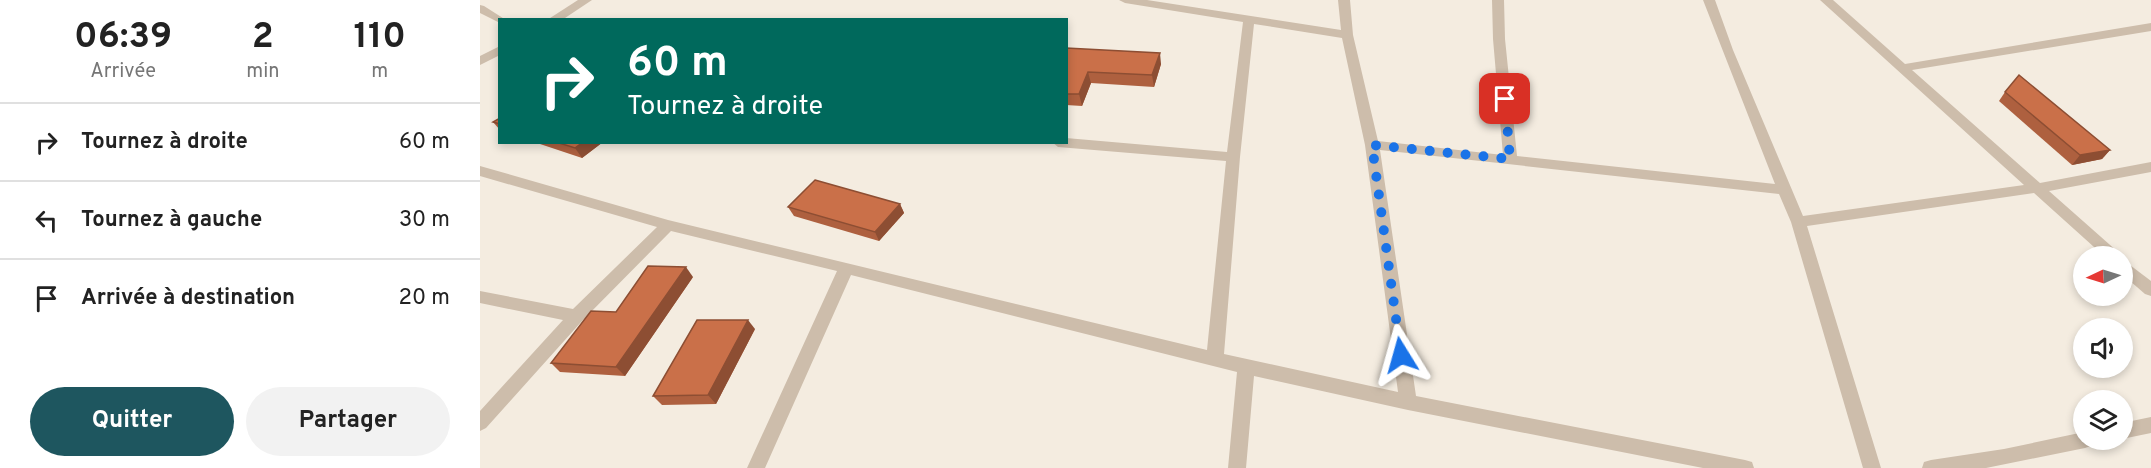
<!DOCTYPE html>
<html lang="fr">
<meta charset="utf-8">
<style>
:root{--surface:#fff;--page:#f2f2f2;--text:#222;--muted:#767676;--line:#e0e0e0;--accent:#1e565f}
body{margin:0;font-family:Overpass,sans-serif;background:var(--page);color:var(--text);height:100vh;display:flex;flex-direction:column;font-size:22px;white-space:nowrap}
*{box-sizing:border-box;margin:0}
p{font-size:20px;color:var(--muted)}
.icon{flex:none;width:33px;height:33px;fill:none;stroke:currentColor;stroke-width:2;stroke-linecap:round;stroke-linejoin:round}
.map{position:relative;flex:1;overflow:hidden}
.drawer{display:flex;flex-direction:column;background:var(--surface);width:480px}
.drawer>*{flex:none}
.top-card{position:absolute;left:18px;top:18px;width:570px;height:126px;border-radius:0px;box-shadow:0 3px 9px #0003;background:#00695c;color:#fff;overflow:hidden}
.needle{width:39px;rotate:266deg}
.fabs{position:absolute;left:1593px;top:246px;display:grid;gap:12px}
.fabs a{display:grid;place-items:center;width:60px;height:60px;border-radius:50%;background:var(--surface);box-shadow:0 3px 9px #0003;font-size:30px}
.pin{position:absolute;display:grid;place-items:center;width:51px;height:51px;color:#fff;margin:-26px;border-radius:12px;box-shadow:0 3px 9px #0006}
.me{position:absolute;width:66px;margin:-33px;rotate:352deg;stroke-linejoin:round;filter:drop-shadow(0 0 4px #0008)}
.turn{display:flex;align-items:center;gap:21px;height:126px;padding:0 30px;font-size:27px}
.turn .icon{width:78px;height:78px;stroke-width:2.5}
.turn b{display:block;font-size:42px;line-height:51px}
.eta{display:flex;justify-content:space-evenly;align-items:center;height:102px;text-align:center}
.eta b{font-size:36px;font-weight:700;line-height:42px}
.primary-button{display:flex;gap:12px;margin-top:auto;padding:12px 30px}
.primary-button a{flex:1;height:69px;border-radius:36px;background:var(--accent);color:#fff;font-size:24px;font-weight:700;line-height:69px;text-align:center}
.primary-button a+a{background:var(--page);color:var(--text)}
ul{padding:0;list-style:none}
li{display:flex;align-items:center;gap:18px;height:78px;padding:0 30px;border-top:2px solid var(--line)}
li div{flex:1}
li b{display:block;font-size:22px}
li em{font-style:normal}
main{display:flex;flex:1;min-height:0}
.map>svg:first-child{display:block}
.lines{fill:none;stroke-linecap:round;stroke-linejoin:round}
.street{fill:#cdbdab;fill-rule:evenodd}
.wall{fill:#ae603f}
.shaded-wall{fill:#8d4e33}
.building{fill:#ca7049;stroke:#8d4e33;stroke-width:1.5}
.route{stroke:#1a73e8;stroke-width:10;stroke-dasharray:0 18}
</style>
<main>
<section class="drawer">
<div class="eta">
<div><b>06:39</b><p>Arrivée</p></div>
<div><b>2</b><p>min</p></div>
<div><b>110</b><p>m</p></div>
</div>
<ul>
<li><svg class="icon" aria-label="right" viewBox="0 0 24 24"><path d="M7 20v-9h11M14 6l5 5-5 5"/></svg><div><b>Tournez à droite</b></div><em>60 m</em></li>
<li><svg class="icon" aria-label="left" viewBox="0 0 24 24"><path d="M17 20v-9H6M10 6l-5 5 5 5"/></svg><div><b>Tournez à gauche</b></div><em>30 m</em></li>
<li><svg class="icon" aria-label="arrive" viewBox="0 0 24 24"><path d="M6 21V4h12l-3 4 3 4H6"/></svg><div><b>Arrivée à destination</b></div><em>20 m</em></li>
</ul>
<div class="primary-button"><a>Quitter</a><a>Partager</a></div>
</section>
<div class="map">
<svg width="1671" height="468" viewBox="0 0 1671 468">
<rect width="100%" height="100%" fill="#f4ece0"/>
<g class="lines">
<g class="street">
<path d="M98,0H112L82,20H67Z"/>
<path d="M639,0H667L861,30L858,0H870L873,35L898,141L1023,155L1013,39L1012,0H1024L1025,39L1037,156L1295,184L1223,0H1235L1253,50L1323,216L1544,185L1340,0H1353L1425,64L1671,23V31L1432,70L1560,183L1671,162V172L1569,191L1638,252L1640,256H1624L1554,193L1327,226L1401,468H1383L1311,222L1299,194L900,150L936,396L1265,460L1272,462L1274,468H1223L928,410L774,376L766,468H748L757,372L371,275L285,468H267L357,271L191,231L102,321L6,428L0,431V411L83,320L0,303V291L93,309L177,227L0,176V166L188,220L727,350L746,161L578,147L572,142H586V138L747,152L763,22L645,3ZM774,24L862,38L885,145L918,392L744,354L760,157Z"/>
<path d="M0,5L4,6L26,20H20V23L0,13Z"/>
<path d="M20,46V55L0,65V56Z"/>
<path d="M1642,259L1671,281V296L1665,294L1642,274Z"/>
<path d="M1671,417V433L1642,439V423Z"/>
<path d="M1604,432V440H1614L1611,446L1605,448L1506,468H1442L1444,462L1451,460L1524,449Z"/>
</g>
</g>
<g class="wall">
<path d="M586,48L681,64L674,87L611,83L602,106L586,105Z"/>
<path d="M1525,92L1630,150L1622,159L1592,165L1519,101Z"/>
<path d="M20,118V130L13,122Z"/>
<path d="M54,142H123L102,158Z"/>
<path d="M420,204L424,213L399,241L314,216L308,207Z"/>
<path d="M213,277L145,376L80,372L71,363L136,312Z"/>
<path d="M275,329L236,404L182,405L173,396Z"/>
</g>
<g class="shaded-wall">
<path d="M680,53L681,64L674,87L672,75Z"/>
<path d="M608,72L611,83L602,106L599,94Z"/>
<path d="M103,142H123L102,158L95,148Z"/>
<path d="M1630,150L1622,159L1592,165L1600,155Z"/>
<path d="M420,204L424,213L399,241L395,232Z"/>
<path d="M206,267L213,277L145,376L136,367Z"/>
<path d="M268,320L275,329L236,404L228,395Z"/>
</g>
<g class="building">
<path d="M586,48L680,53L672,75L608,72L599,94H586Z"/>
<path d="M1539,75L1630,150L1600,155L1525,92Z"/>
<path d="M20,118V124L13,122Z"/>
<path d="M76,142H103L95,148Z"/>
<path d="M335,180L420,204L395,232L308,207Z"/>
<path d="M168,266L206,267L136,367L71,363L111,311L136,312Z"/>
<path d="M217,320H268L228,395L173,396Z"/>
</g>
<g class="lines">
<path class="route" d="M921,355L892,145L1030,159L1025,99"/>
</g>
</svg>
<div class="fabs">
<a><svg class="needle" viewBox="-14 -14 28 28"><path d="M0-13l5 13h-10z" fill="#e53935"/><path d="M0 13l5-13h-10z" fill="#767676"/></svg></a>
<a><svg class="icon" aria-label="sound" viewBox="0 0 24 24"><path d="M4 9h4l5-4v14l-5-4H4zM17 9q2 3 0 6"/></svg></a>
<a><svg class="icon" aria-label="layers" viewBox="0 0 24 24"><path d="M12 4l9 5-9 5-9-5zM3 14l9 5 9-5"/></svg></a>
</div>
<div class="pin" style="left:1025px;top:99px;background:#d93025"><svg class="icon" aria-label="arrive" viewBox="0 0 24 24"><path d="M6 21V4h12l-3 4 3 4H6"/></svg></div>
<svg class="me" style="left:921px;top:355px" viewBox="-20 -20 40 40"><path d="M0-17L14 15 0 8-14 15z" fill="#1a73e8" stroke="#fff" stroke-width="4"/></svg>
<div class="top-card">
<div class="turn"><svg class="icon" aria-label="right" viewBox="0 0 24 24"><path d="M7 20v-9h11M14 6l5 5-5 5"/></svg><div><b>60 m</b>Tournez à droite</div></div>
</div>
</div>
</main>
